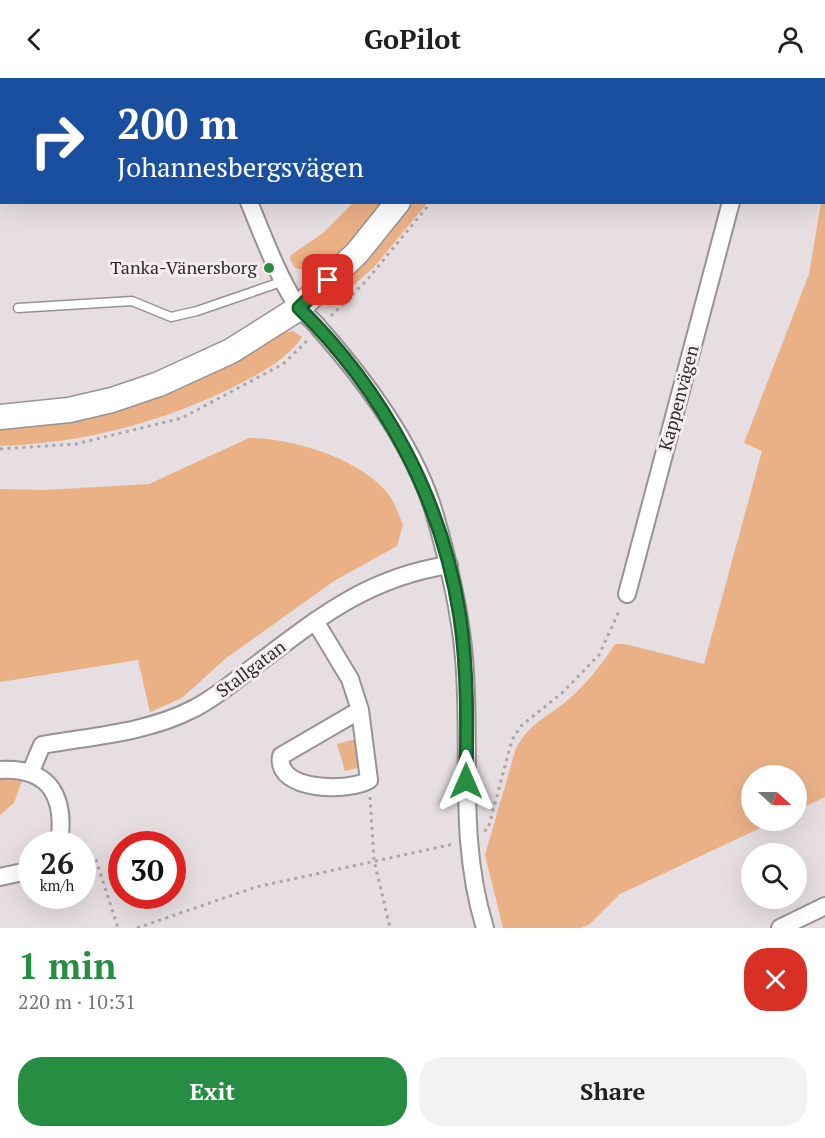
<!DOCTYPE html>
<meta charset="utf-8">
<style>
:root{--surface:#fff;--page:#f2f2f2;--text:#202124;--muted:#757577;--accent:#278d43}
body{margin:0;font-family:"PT Serif",serif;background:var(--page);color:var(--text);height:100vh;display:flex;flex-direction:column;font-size:22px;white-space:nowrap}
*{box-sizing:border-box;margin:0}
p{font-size:20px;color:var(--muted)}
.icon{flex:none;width:33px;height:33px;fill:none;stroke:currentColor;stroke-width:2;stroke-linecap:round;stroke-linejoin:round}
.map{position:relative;height:850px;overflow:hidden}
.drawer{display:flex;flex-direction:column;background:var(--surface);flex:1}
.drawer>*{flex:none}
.guide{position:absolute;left:0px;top:0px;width:825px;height:126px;box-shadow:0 6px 24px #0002;background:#1a4fa0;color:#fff;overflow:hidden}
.needle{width:39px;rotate:111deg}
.tools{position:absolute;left:741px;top:687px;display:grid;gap:12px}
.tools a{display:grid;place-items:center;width:66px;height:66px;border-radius:50%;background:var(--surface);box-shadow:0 6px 24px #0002;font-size:30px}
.speed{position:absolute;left:18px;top:753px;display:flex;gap:12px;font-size:30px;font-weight:700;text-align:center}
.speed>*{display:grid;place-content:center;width:78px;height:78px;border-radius:50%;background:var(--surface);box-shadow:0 6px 24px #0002;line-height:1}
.speed small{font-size:15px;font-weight:400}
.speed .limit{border:9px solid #d22;background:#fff;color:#111}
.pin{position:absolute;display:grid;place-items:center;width:51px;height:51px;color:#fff;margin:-26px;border-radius:12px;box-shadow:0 3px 9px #0006}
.me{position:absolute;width:66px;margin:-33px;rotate:0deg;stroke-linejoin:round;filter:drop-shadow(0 0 4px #0008)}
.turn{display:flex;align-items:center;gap:21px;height:126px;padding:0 18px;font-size:27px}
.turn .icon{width:78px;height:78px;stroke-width:2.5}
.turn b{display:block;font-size:42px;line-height:51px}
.round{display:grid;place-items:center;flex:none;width:63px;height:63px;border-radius:24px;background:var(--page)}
.head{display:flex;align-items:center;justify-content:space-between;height:102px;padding:0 18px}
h1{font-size:36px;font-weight:600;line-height:45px;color:var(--accent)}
.cta{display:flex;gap:12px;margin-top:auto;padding:12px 18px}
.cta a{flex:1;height:69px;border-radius:24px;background:var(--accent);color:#fff;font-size:24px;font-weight:600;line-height:69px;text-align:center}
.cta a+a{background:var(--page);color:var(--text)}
header{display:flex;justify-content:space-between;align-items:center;height:78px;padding:0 18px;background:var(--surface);font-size:27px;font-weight:600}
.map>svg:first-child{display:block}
.green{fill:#eab187}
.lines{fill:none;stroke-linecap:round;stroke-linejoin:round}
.lane-casing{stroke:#999294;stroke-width:11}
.street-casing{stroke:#999294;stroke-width:20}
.secondary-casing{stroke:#999294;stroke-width:27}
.path{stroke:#aca6a8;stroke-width:3;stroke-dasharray:3 4.5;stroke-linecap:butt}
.lane{stroke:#fff;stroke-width:8}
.street{stroke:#fff;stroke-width:16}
.secondary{stroke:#fff;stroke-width:24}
.route-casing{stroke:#195c2c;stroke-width:15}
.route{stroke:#278d43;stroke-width:10}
.poi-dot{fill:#278d43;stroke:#f4ecee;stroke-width:2}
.labels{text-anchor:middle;stroke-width:6;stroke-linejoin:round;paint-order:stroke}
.poi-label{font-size:18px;fill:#2c2a2a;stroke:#f4ecee;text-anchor:end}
.street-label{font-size:18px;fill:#2c2a2a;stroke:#f4ecee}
</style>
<header><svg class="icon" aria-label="back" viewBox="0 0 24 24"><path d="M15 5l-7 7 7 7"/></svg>GoPilot<svg class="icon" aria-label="person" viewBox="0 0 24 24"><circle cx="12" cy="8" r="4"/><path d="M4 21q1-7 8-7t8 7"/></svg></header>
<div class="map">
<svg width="825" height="850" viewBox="0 0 825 850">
<rect width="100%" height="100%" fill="#e6dee1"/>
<g class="green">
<path d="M825,25V719L797,732L796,698H752V742L775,743L620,816L590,846L580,850H503L485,777L516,670C531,643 549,639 570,620C588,604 602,586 615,566H625L704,586L762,373L744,365L809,196L821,125L824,124Z"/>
<path d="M353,125H384L331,185L314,195L295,190L290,181L291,177L323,155Z"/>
<path d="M412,125H427L374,189L329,229L334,213L370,176Z"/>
<path d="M293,253L302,259C289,279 266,292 245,303C169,343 86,365 0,368V350L141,324L173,313L238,283L283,254Z"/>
<path d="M249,360C292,360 362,381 389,417C395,425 399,437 403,447L397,468L334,503L225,581L182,620L150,634L138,582L0,604V411L44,412L149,406Z"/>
<path d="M356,661L364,688L345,693L337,666Z"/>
<path d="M0,700L22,703L14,725L0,737Z"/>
</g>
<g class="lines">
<g class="lane-casing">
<path id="lane" d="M18,230L132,223L171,239L197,233L284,203"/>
</g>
<g class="street-casing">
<g id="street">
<path d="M707,2L708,0"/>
<path d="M249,124C261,153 281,207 300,231C306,238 314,243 319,250C365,302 414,367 434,434C448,482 460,530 464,580C472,672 457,760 485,850"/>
<path d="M627,516L731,124"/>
<path d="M315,543L350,601L360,632L369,702C350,714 275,714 281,678L360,632"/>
<path d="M0,692C51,689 66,720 59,766"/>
<path d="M31,693L42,667C92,658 146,655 193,631C217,619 238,600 260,584C322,537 370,499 449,487"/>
<path d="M0,799L32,792"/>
<path d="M780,850L825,828"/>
</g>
</g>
<g class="secondary-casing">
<g id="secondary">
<path d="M470,2L471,0"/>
<path d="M0,339L69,332L112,322L159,306L231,273L299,230L357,175L398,124"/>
</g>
</g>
<g class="path">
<path d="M501,2V0"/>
<path d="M331,238L367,202L431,124"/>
<path d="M0,371L76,366L182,340L283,286L308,262"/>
<path d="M370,719L374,782L390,850"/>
<path d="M484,753L488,751L512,662L521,648L563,614L599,577L620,531"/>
<path d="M82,775L96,782L118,850"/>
<path d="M137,850L256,809L454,766"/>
</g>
<use href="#lane" class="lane"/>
<use href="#street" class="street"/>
<use href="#secondary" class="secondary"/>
</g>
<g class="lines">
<g class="route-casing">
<path id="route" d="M328,202L299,230C384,313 442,421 460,539C468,594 467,649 466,703"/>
</g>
<use href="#route" class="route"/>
</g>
<circle class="poi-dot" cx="269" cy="190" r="6"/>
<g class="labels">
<g class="poi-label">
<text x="257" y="196">Tanka-Vänersborg</text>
</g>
<g class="street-label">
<text transform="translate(679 320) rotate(-75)" y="6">Kappenvägen</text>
<text transform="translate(251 591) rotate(-37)" y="6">Stallgatan</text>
</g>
</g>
</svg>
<div class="tools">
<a><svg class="needle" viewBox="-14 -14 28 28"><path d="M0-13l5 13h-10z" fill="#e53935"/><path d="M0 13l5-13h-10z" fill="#757577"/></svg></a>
<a><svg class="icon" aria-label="search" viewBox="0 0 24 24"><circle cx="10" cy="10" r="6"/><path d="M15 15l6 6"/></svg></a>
</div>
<div class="speed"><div>26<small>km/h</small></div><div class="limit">30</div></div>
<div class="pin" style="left:328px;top:202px;background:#d93025"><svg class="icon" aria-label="arrive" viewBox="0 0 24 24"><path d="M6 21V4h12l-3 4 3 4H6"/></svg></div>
<svg class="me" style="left:466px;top:703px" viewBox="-20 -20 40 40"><path d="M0-17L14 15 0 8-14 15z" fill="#278d43" stroke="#fff" stroke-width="4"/></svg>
<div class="guide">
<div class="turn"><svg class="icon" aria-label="right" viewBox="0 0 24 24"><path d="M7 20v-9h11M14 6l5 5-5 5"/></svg><div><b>200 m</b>Johannesbergsvägen</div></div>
</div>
</div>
<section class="drawer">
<div class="head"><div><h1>1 min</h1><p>220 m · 10:31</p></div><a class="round" style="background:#d93025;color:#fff"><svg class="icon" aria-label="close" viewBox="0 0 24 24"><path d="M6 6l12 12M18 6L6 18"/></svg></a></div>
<div class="cta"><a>Exit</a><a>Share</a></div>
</section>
